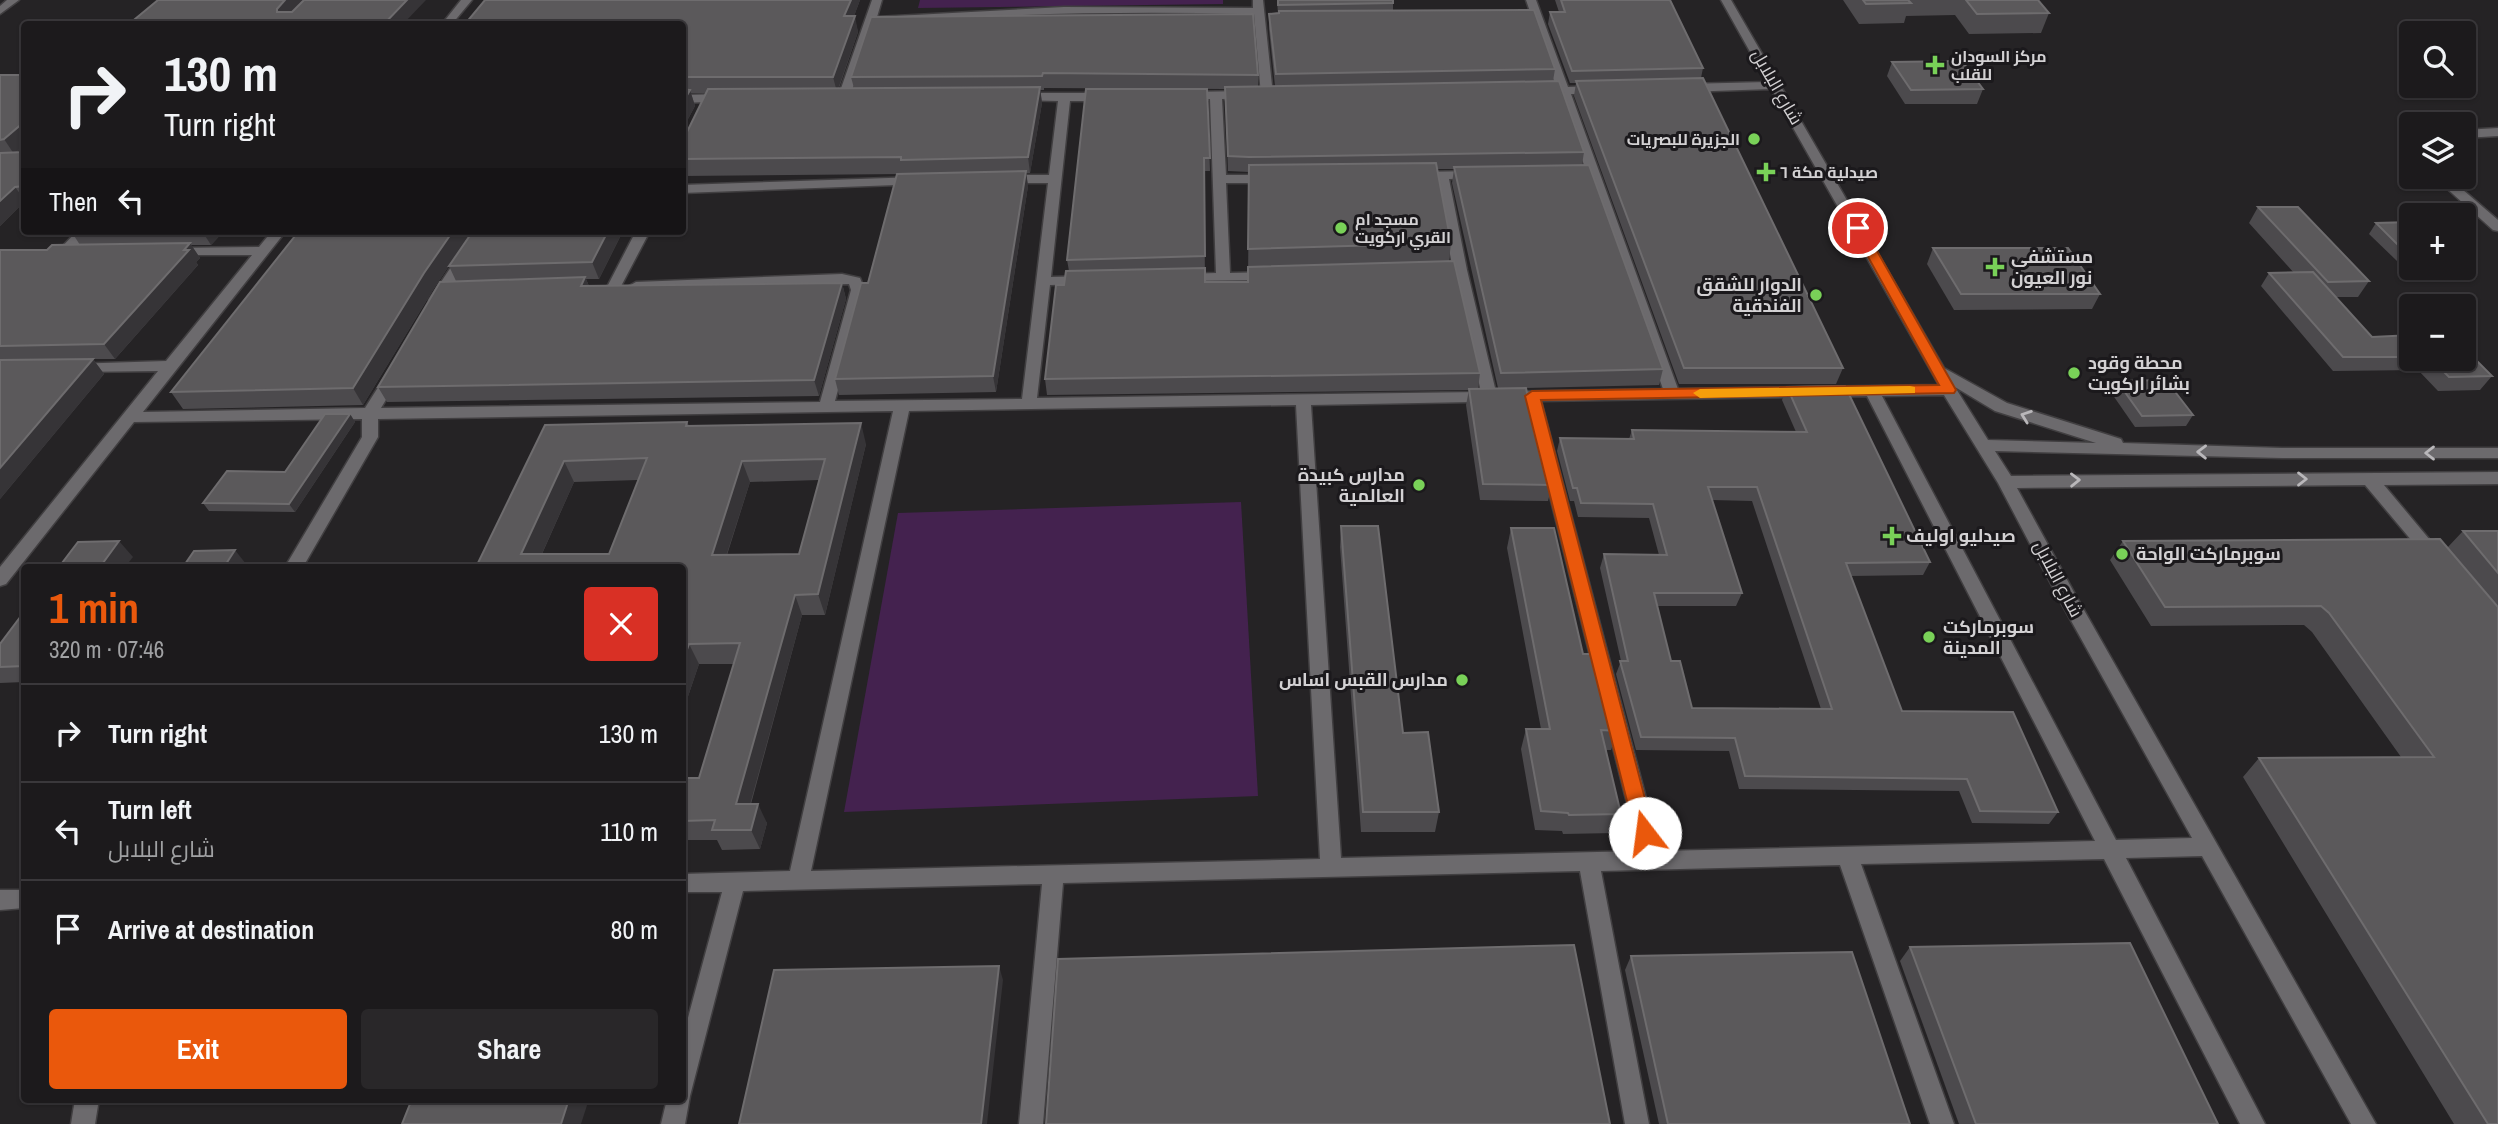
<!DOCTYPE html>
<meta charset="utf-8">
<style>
:root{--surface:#1c1a1c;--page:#292729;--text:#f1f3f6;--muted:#a0a1a3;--line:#3a383b;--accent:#ea580c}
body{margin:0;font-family:"Archivo Narrow",Cairo,sans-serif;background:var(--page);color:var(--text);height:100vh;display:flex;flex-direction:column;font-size:26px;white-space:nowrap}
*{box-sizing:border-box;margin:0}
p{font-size:23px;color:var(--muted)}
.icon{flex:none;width:38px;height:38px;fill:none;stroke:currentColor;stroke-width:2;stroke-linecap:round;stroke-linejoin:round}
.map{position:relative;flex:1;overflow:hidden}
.details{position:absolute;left:21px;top:564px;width:665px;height:539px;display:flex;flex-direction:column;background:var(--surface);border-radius:7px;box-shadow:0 2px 5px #0004,0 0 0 2px var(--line)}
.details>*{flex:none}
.hud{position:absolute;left:21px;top:21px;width:665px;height:214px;border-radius:7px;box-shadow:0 2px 5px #0004,0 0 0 2px var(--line);background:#1c1a1c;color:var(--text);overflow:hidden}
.controls{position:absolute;left:2399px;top:21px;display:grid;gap:14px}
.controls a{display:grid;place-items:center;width:77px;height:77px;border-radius:7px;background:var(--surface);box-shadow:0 2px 5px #0004,0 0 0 2px var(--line);font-size:35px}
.pin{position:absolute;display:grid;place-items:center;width:60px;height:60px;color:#fff;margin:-30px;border:4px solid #fff;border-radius:50%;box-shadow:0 2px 7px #0007}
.me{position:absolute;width:77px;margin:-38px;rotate:345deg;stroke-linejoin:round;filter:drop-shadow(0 0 5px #0008)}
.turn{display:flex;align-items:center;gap:24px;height:147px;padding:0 28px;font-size:32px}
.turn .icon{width:91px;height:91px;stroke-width:2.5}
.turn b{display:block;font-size:49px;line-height:60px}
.then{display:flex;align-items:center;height:66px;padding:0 28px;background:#0003;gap:14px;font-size:26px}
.round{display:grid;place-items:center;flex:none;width:74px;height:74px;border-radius:7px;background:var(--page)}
.head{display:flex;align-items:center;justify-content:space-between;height:119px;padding:0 28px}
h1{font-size:42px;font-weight:700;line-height:52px;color:var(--accent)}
.cta{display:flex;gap:14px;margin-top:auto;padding:14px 28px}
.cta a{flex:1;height:80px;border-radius:7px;background:var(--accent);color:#fff;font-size:28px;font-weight:700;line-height:80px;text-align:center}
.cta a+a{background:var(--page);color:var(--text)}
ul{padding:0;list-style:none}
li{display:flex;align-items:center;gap:21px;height:98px;padding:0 28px;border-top:2px solid var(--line)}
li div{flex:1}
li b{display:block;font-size:26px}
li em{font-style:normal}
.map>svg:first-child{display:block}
.green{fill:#44224f}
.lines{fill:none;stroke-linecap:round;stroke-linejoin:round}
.minor-casing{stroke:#413f41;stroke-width:3}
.minor{fill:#6c6a6d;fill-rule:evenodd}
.wall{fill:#4c4a4d;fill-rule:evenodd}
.shaded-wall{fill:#363437}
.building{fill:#5b595b;stroke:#6e6c6e;stroke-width:2;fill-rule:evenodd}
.oneway{stroke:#b9b7ba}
.route{fill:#ea580c;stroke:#983908;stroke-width:2}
.slow{fill:#f59e0b}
.poi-dot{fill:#79d158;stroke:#1b191c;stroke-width:2.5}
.labels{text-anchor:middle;stroke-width:6;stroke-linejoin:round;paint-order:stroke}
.far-poi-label{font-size:16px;font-weight:bold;fill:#d3d1d3;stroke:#1b191c;text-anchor:start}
.street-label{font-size:18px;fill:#d3d1d3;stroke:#1b191c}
.poi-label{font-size:18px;font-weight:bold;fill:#d3d1d3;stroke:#1b191c;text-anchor:start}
</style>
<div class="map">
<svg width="2498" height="1124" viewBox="0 0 2498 1124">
<rect width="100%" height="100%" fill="#252325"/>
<g class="green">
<path d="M920,0H1223V4L918,8Z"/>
<path d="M1241,502L1258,796L844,812L898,513Z"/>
</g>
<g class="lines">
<g class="minor-casing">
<g id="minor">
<path d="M7,0H19L0,14V6Z"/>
<path d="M461,0H472L452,24H442Z"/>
<path d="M872,0H882L877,17L1064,7L1253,8V0H1263L1273,95L1267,99L1261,95L1254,14C1127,11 1001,13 874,24L850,97L840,100L838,97Z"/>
<path d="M1526,0H1536L1568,87L1598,86L1604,90L1598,94H1571L1678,389L1939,385L1771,89L1685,92L1679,88L1685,84L1767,82L1721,0H1731L1944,368L2007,403L2121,439L2123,443L2282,448H2498V458H2282L1995,451L2011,476L2498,472V484L2384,485L2440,552L2443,556L2440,560H2428L2365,485L2017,488L2076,596L2376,1124H2351L2202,856L2126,858L2265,1124H2240L2104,859L1861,864L1954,1124H1930L1840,865L1601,871L1649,1124H1625L1580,871L1063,883L1043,1124H1019L1042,884L743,891L690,1096L685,1124H661L667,1099H682V1040L722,892H682V874L790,871L893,411L378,419V437L303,567H285L362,437V419L134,422L6,584L0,586V567L158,371L76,372L68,367L71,364L166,361L252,255H166V249L171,248L259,247L272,231H286L143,412L365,408L389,370L394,368L402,373L381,408L820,402L851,290L849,284L636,290L629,286L636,282L842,274L860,278L865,290L835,401L1022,399L1048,183H1005L999,179L1005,175H1049L1058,101L1013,100V94L1017,93H1108L1114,97L1108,101H1070L1051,277L1089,276L1096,280L1089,284L1050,285L1037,398L1481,392L1453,270L1436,180H1417L1411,176L1417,172L1476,171L1481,172V178L1449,179L1467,270L1496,392L1663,389L1559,94L1538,95L1532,91L1538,87H1556ZM1955,387L1995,411L2096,443L1988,440ZM1944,395L1998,483L2059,599L2192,838L2116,840L1882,396ZM1867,396L2095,841L1660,851L1541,401ZM1526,401L1639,851L1341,858L1311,405ZM1296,405L1320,859L811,871L909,411Z"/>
<path d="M1248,91L1254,95L1252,98L1222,99L1226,175H1273L1279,179L1273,183H1226L1230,273L1271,272L1278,276L1271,280L1178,281L1176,278L1183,274L1216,273L1210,99L1185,100L1179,96L1185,92Z"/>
<path d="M726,94L732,98L730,101L682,103V95Z"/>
<path d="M2498,128V136L2464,138V130Z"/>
<path d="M918,177L925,181L923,184L682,193V185Z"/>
<path d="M2434,177H2448L2498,220V231L2493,230Z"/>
<path d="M77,231H92L68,257H58V251Z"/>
<path d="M475,231H489L441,303H431L429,300Z"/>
<path d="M636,231H650L619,290H609L607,287Z"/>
<path d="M0,890H24V908L0,910Z"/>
<path d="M75,1099H99L95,1124H71Z"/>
</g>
</g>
<use href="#minor" class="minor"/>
</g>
<g class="wall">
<path d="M860,0L854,16L858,32L839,88H854L851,77L871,17L1258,75V86H1275L1269,29V14H1278L1277,0H1393V10L1555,69L1553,81L1584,152L1582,165L1663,369L1659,385L1526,388L1535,435L1552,485L1548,501L1480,500L1466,405L1469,390L1047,395L1045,379L1064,285L1069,271L1067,260L1207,89L1210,171H1204L1205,282H1248L1249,172L1228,171L1225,89L1044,88V90H1040L1042,103L1030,173H1026L1028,186L996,392L839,395L835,379L904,174L682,176V138L685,136L706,93H691L695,106L682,130V24ZM1437,169H1454L1452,183L1498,388L1478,389L1480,373L1449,261L1451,243Z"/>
<path d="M1555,0H1670L1703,68L1701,78L1843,368L1836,384H1679L1574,96L1576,83H1570L1548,24L1550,12H1559Z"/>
<path d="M1843,0H2038L2049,13L2041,33L1969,34L1955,15L1906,16L1904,23L1859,24Z"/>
<path d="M1892,62L1983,89L1977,104H1905L1887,76Z"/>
<path d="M0,75L24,145L16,153L24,152V202L0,226Z"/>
<path d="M2258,207L2369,281L2358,297H2336L2372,337L2412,335V359H2464L2492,376L2480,390L2438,391L2418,370L2333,371L2261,286L2269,273H2294L2249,223Z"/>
<path d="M2412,222V261H2397L2369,234L2376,223Z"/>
<path d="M71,231H224L211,245H191L200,258L196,262L198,265L115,359H93L104,374L0,499V250H47L80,245Z"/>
<path d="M299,231H472L433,290L363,405L183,409L171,392Z"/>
<path d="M473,231H623L599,279H586L589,286L842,283L846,299L819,396L387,402L378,387L456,281L449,266Z"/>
<path d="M2464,240L2474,249L2466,260H2464Z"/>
<path d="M1933,248L2100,294L2092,309L1954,310L1927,264Z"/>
<path d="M2117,381L2193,415L2186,426L2135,427L2110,391Z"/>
<path d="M1787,387L1930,562L1923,575L1851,576L1902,711L2058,812L2049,824L1972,823L1959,791L1739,789L1729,751L1636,750L1616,674L1621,661L1600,568L1604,554L1659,555L1649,518L1578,517L1574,501H1570L1557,451L1560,438L1629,439L1632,430L1796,432L1782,400ZM1712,500L1752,501L1821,709L1692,708L1671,661L1657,606H1736L1742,593Z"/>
<path d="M350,414L355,422L295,512L209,511L203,503L285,472Z"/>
<path d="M687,422L689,426L866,444L825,615H802L751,804L767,823L760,849L722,850L717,840H682V778H699L734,664H699L682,714V567H476L545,425ZM638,480L609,554H542L574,482ZM819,480L799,554L727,555L750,482Z"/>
<path d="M1341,526L1403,733L1439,812L1435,832H1361L1340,547Z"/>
<path d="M1511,528L1583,654L1617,731L1611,750H1606L1621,814L1615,833L1563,834L1562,831L1535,830L1521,749L1526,729H1541L1507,548Z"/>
<path d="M2463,531H2498V1124H2454L2243,777L2259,758L2401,757L2312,632L2304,625L2151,626L2110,560L2123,541L2447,548Z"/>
<path d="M24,612V682L0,683V644Z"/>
<path d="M1910,947L2218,1124H1959L1900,961Z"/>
<path d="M1631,956L1910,1124H1659L1625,970Z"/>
<path d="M102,1099H188L185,1105L106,1102Z"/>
</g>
<g class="shaded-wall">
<path d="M285,0H305L284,22L277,12V9Z"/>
<path d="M407,0H426L403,24H384Z"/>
<path d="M851,0H860L848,32L844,16Z"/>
<path d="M855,16L858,32L837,92L833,77Z"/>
<path d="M1040,87L1042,103L1030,173L1028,157Z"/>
<path d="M690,90L695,106L682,130V104Z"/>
<path d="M24,122V145L14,154L4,139Z"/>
<path d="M1026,171L1028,186L996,392L993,376Z"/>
<path d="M15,187L24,199V202L0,226V201Z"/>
<path d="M202,231H224L211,245Z"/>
<path d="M453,231H472L433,290L363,405L353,388L424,273Z"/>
<path d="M608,231H623L599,279L592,262Z"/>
<path d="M190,243L200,258L196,262L198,265L115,359L104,344Z"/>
<path d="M585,277L592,293L581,286Z"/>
<path d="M842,283L846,299L819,396L814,380Z"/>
<path d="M93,359L104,374L0,499V468Z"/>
<path d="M350,414L355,422L295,512L289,504Z"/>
<path d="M861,423L866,444L825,615L818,594Z"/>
<path d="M564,461L574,482L536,567L521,554Z"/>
<path d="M742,461L750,482L720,575L712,555Z"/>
<path d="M119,541L133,557L125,567H100Z"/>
<path d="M235,550L246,564L243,567H224Z"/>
<path d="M795,595L802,615L745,823L736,804Z"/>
<path d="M689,644L699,664L682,714V664Z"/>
<path d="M758,804L767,823L760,849L751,830Z"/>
<path d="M999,966L1003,980L987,1124H981Z"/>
<path d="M176,1099H188L185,1105Z"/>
<path d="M569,1099H589L581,1124H561Z"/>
</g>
<g class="building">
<path d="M158,0H285L277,9V12H292L304,0H407L384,24H129Z"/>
<path d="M485,0H851L844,16H855L833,77H682V24H465Z"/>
<path d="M1278,0H1393V3L1278,5Z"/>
<path d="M1561,0H1670L1703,68L1572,71L1550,12H1565Z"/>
<path d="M1863,0H1908L1911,3L1866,4Z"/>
<path d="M1966,0H2038L2049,13L1977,14Z"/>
<path d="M1534,10L1555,69L1276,74L1269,14L1279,13V11Z"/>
<path d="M1253,14L1258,75L1043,73L1042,76L851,77L871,17Z"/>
<path d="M1962,61L1983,89L1911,90L1892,62Z"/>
<path d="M0,75H24V122L4,139L0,140Z"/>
<path d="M1703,78L1843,368H1684L1576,81Z"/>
<path d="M1559,81L1584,152L1249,157L1228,156L1225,87Z"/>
<path d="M1040,87L1028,157L901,160V157L682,159V138L685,136L708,89Z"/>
<path d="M682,89L690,90L682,104Z"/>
<path d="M1086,89H1207L1210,158H1204L1205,256L1067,260Z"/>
<path d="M24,152V186L15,187L0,201V153Z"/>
<path d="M1436,163L1451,243L1248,249L1249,165Z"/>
<path d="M1589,165L1663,369L1501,373L1454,167Z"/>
<path d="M1026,171L993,376L835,379L861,283H868L897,174Z"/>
<path d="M2258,207H2298L2369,281L2328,282Z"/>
<path d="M2412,222V250L2404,251L2376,223Z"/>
<path d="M71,231H126L70,232Z"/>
<path d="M299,231H453L424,273L353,388L171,392Z"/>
<path d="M473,231H608L592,262L449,266Z"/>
<path d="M2464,240L2474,249H2464Z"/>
<path d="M190,243L184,250H189L104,344L0,346V250H47L52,245Z"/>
<path d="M1933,248H2068L2100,294H1961Z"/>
<path d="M1454,261L1480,373L1045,379L1056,285H1064L1066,271L1205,268V282H1248V267Z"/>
<path d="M2313,272L2372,337L2412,335V357H2343L2269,273Z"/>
<path d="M585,277L581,286L842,283L814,380L378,387L440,282Z"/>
<path d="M2464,352L2466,354H2470L2492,376L2449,377L2431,359H2464Z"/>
<path d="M93,359L0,468V360Z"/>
<path d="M2166,380L2193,415L2142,416L2117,381Z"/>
<path d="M1845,386L1930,562L1846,563L1902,711L2013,712L2058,812L1980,811L1967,779L1745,776L1735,738L1641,737L1620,661H1628L1604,554L1667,555L1653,504L1581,503L1577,488H1573L1560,438L1634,439L1632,430L1807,432L1787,387ZM1708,487H1757L1832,709L1692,708L1680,661H1671L1654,593H1742Z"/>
<path d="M1526,388L1535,435H1539L1552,485L1483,484L1469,389Z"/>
<path d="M325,414H350L289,504L203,503L227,471L285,472Z"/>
<path d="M687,422L686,426L861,423L818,594L795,595L736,804H758L751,830H712L715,820L682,821V778H699L740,643L689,644L682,664V567H476L545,425ZM647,458L609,554H521L564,461ZM825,459L799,554L712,555L742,461Z"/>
<path d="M1341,526H1378L1403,733L1428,732L1439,812H1363Z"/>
<path d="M1511,528H1554L1583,654H1597L1617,731L1601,730L1621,814L1569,815L1568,813L1541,811L1526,729H1550Z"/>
<path d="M2463,531H2498V573Z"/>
<path d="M2440,539L2498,607V1124H2488L2259,758L2434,757L2329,613L2321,606L2165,607L2123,541Z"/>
<path d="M119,541L100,567H59L78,542Z"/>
<path d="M235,550L224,567H183L194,551Z"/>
<path d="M24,612V666L0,667V644Z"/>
<path d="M2130,943L2218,1124H1976L1910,947Z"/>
<path d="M1574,945L1610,1124H1046L1058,959Z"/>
<path d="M1852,952L1910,1124H1668L1631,956Z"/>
<path d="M999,966L981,1124H739L774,970Z"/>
<path d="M412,1099H569L561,1124H402Z"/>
</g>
<defs><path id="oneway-chevron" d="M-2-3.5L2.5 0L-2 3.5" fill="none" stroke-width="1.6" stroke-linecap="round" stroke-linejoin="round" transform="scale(1.75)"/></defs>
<g class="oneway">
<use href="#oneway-chevron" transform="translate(2026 416) rotate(-160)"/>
<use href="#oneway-chevron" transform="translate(2202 452) rotate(-179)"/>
<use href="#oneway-chevron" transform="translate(2430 453) rotate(180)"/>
<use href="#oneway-chevron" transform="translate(2302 479)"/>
<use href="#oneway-chevron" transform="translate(2075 480) rotate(-1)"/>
</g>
<path class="route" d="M1858,224L1864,228L1956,390L1954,393L1541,400L1654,833L1651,839L1645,841L1638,839L1635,833L1525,396L1532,391L1939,385L1852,228Z"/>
<path class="slow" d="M1910,386L1915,387V393L1700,398L1693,393L1700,389Z"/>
<g class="poi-dot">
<path d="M1931.5 54.5h7v7h7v7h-7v7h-7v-7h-7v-7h7z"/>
<circle cx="1754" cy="139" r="7"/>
<path d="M1762.5 161.5h7v7h7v7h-7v7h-7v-7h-7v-7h7z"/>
<circle cx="1341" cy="228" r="7"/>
<path d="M1991.5 256.5h7v7h7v7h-7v7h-7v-7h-7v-7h7z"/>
<circle cx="1816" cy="295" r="7"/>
<circle cx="2074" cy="373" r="7"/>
<circle cx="1419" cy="485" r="7"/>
<path d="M1888.5 525.5h7v7h7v7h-7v7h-7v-7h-7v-7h7z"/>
<circle cx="2122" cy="554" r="7"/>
<circle cx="1929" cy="637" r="7"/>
<circle cx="1462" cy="680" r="7"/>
</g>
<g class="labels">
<g class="far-poi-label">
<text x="1951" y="62">مركز السودان<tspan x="1951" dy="18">للقلب</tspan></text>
<text x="1740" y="145" text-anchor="end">الجزيرة للبصريات</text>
<text x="1780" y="178">صيدلية مكة ٦</text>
<text x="1355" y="225">مسجد ام<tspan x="1355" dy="18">القري اركويت</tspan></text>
</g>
<g class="street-label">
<text transform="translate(1777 87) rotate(60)" y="6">شارع البلابل</text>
<text transform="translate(2058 579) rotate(62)" y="6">شارع البلابل</text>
</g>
<g class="poi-label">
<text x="2011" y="263">مستشفى<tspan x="2011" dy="21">نور العيون</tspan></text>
<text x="1802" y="291" text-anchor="end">الدوار للشقق<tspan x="1802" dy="21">الفندقية</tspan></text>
<text x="2088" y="369">محطة وقود<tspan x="2088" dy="21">بشائر اركويت</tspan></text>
<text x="1405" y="481" text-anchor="end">مدارس كبيدة<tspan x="1405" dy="21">العالمية</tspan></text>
<text x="1906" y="542">صيدليو اوليف</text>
<text x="2136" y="560">سوبرماركت الواحة</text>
<text x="1943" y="633">سوبرماركت<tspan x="1943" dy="21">المدينة</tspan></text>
<text x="1448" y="686" text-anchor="end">مدارس القبس اساس</text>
</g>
</g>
</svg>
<div class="controls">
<a><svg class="icon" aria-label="search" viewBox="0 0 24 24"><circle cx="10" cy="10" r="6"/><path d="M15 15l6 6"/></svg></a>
<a><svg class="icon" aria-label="layers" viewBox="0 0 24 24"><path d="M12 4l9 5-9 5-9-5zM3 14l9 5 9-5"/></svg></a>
<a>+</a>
<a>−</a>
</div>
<div class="pin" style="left:1858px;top:228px;background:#d93025"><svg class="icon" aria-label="arrive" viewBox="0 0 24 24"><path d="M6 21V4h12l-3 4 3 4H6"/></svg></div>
<svg class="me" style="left:1645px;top:833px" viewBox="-20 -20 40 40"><circle r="19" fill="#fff"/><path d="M0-13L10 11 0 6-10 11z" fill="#ea580c"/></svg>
<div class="hud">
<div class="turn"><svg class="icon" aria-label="right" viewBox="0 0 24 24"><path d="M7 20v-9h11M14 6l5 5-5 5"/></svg><div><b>130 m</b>Turn right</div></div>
<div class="then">Then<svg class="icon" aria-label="left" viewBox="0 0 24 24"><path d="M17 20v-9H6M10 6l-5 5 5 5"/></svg></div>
</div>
<section class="details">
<div class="head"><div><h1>1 min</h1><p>320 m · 07:46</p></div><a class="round" style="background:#d93025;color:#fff"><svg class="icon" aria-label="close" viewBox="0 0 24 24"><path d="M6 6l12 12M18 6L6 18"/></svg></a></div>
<ul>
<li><svg class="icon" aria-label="right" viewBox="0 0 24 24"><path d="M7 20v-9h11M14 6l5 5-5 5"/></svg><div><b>Turn right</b></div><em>130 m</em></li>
<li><svg class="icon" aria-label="left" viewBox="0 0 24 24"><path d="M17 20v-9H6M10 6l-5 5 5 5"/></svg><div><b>Turn left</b><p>شارع البلابل</p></div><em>110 m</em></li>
<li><svg class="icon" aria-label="arrive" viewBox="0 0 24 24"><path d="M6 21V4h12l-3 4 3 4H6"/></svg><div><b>Arrive at destination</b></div><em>80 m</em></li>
</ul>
<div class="cta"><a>Exit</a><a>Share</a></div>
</section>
</div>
